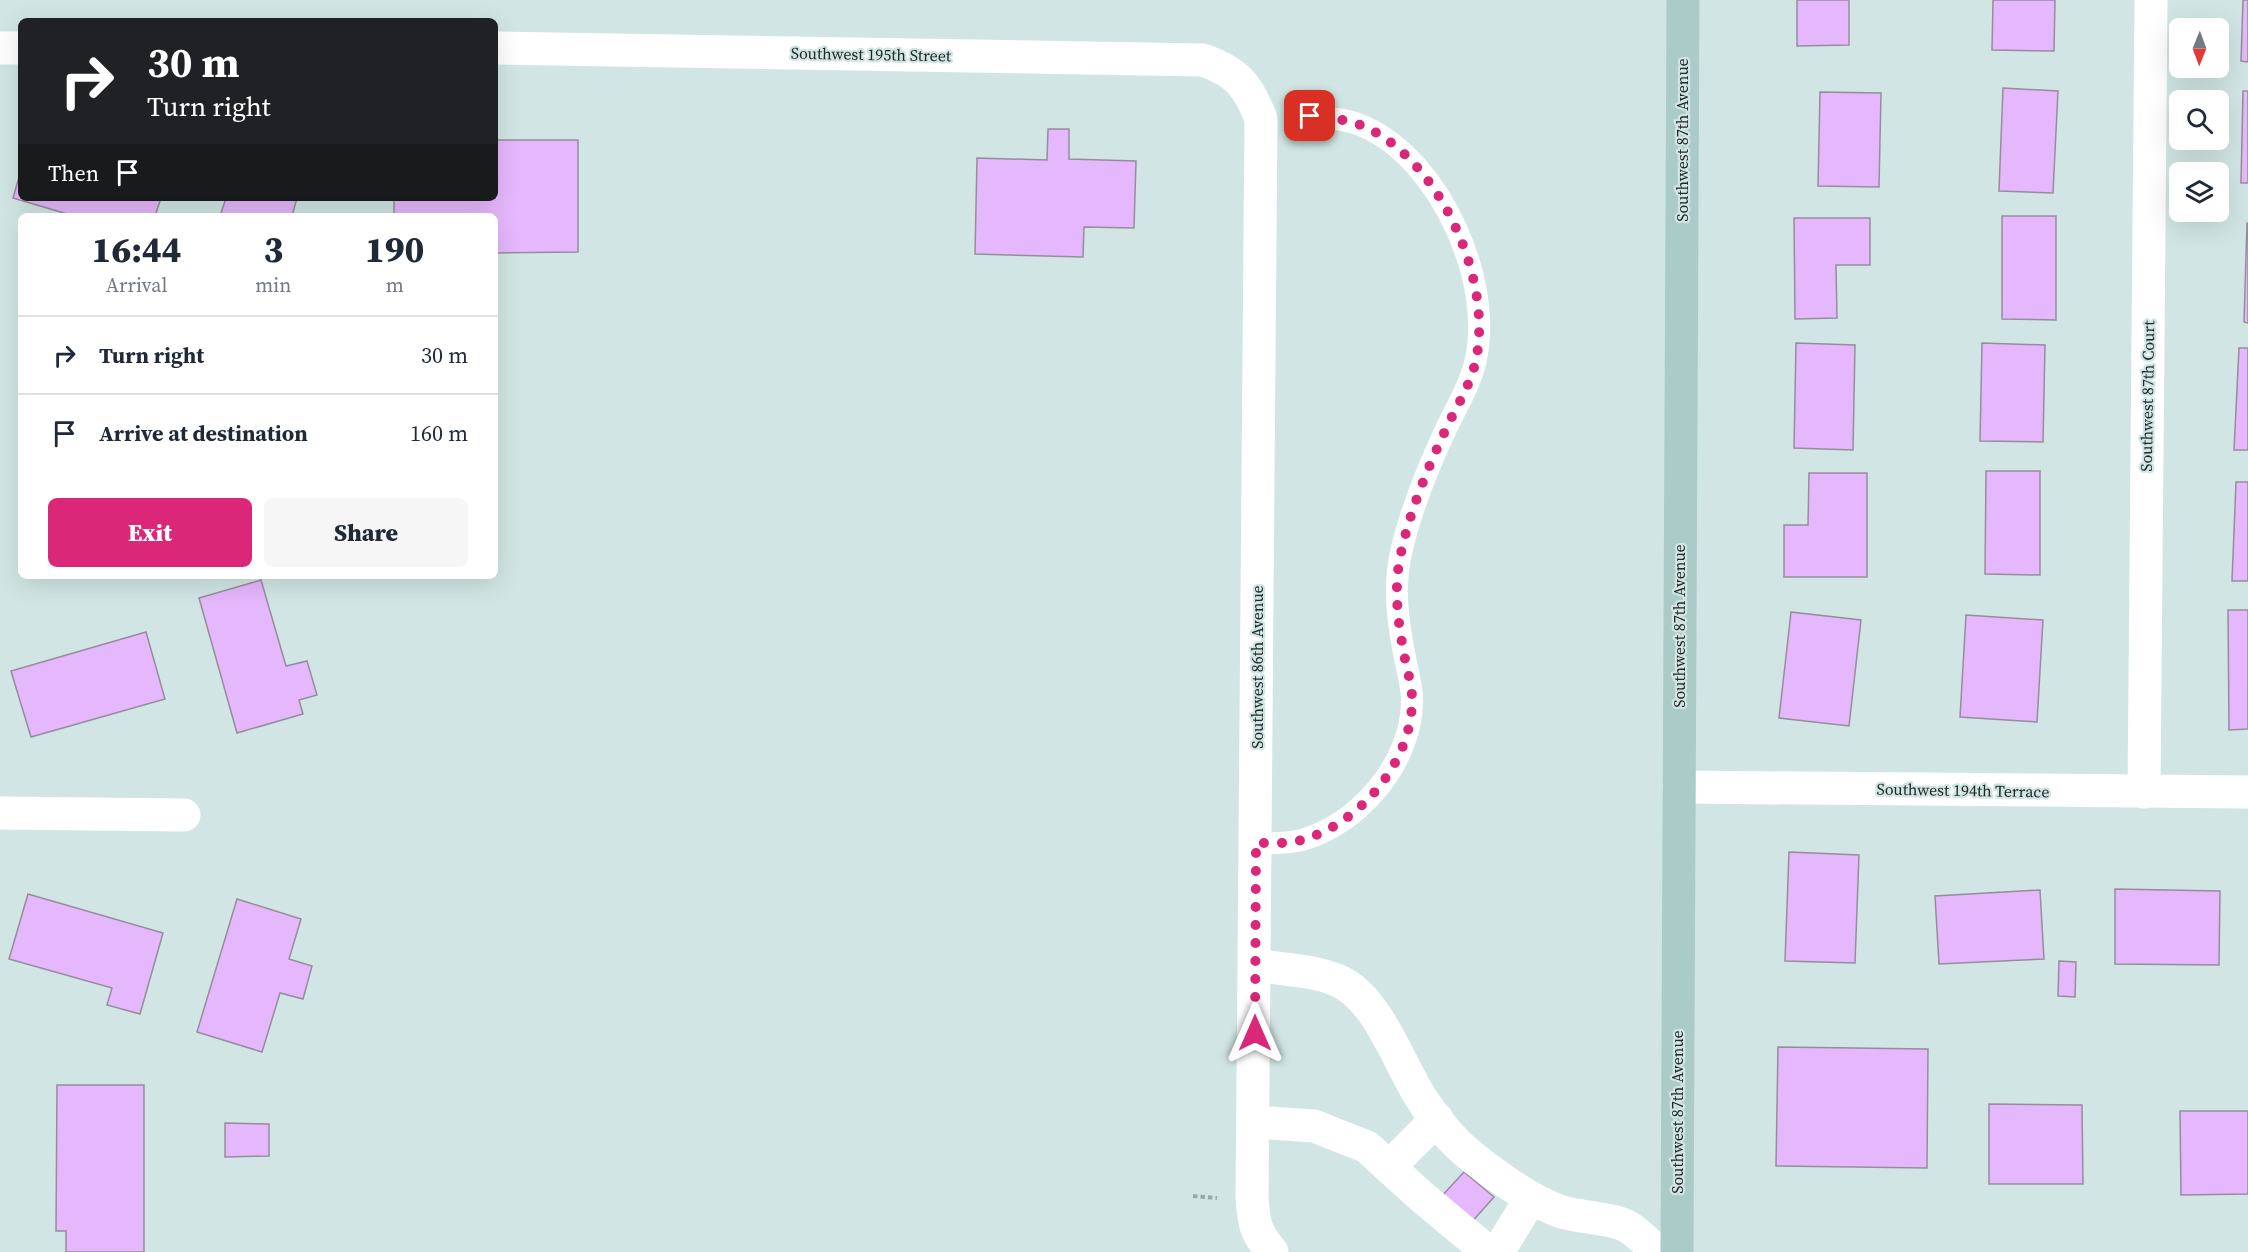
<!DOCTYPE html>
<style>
:root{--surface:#fff;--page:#f6f6f7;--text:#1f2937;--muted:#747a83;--line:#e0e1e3;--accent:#db2777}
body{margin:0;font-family:"Source Serif 4",serif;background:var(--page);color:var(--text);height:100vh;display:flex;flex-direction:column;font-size:22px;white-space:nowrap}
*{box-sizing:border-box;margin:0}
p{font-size:20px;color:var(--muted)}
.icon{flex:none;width:33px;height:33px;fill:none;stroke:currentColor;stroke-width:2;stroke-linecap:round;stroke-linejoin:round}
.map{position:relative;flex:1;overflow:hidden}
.sheet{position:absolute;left:18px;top:213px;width:480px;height:366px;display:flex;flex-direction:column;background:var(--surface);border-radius:9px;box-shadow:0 6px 24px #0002}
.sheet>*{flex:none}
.hud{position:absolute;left:18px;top:18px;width:480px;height:183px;border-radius:9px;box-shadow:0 6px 24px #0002;background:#202124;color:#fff;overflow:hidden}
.needle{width:39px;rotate:181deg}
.fabs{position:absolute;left:2169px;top:18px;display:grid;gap:12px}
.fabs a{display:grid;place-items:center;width:60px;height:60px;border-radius:9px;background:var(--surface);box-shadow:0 6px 24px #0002;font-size:30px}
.pin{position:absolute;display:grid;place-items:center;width:51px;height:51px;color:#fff;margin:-26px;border-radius:12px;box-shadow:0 3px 9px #0006}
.me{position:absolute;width:66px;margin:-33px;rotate:0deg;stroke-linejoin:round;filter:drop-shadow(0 0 4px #0008)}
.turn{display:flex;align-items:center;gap:21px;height:126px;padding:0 30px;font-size:27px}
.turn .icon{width:78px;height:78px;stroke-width:2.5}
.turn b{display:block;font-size:42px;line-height:51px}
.then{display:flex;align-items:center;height:57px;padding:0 30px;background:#0003;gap:12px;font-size:22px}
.eta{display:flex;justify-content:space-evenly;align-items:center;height:102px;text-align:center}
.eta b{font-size:36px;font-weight:800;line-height:42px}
.cta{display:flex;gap:12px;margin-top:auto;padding:12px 30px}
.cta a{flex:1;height:69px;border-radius:9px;background:var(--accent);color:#fff;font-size:24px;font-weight:800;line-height:69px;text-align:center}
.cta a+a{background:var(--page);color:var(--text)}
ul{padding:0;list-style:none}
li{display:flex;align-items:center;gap:18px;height:78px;padding:0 30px;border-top:2px solid var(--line)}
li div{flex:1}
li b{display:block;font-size:22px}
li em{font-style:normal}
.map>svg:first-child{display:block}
.building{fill:#e5b7fc;stroke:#968d9b;stroke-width:1.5}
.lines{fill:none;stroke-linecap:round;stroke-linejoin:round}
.path{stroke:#97a8a7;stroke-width:4;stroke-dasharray:4.5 3;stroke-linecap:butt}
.lane{stroke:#fff;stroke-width:22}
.street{stroke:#fff;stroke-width:33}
.secondary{stroke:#abcbc8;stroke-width:33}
.route{stroke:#db2777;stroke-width:10;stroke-dasharray:0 18}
.labels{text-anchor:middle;stroke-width:4.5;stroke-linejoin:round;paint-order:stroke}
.street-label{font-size:16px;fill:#202827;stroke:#d1e6e4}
</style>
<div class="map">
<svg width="2248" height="1252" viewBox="0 0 2248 1252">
<rect width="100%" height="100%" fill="#d1e6e4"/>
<g class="building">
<path d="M1797,0H1849V45L1797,46Z"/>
<path d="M1993,0H2055L2054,51L1992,50Z"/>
<path d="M2243,0H2248V62L2241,61Z"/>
<path d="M2003,88L2058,91L2053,193L1999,191Z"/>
<path d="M2243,91H2248V183H2241Z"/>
<path d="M1820,92L1881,93L1879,187L1818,186Z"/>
<path d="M1048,129H1069V159L1136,161L1134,228L1084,227L1083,257L975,254L977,158L1047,160Z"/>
<path d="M495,140H578V252L495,253V216H394V198H495Z"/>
<path d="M21,170V198H161L155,216H74L13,198Z"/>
<path d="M226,198H297L292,216H220Z"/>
<path d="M2002,216H2056V320L2002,319Z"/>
<path d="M1794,218H1870V265H1836L1837,318L1795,319Z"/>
<path d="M2247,223H2248V323L2244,322Z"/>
<path d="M1796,343L1855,345L1853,450L1794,448Z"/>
<path d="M1982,343L2045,345L2043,442L1980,441Z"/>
<path d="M2239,348H2248V450H2234Z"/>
<path d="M1986,471H2040V575L1985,574Z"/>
<path d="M1809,473H1867V577H1784V525H1808Z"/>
<path d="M2236,482H2248V581H2232Z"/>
<path d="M261,580L286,666L307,661L317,695L299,700L303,714L237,733L199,598Z"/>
<path d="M2228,610H2248V729L2229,730Z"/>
<path d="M1791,612L1861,620L1849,726L1779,718Z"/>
<path d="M1966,615L2043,620L2037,722L1960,717Z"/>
<path d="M146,632L165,699L31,737L11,671Z"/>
<path d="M1789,852L1859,855L1855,963L1785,961Z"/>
<path d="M2115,889L2220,891L2219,965L2115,964Z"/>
<path d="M2040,890L2044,959L1939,964L1935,896Z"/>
<path d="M28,894L163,933L140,1014L107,1005L112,988L9,959Z"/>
<path d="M237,899L301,919L289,959L312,966L303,999L280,993L262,1052L197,1032Z"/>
<path d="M2059,961L2076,962L2075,997L2058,996Z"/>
<path d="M1778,1047L1928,1049L1927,1168L1776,1166Z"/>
<path d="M57,1085H144V1252H66V1231H56Z"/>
<path d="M1989,1104L2082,1105L2083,1184H1989Z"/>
<path d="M2180,1111H2248V1194L2181,1195Z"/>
<path d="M225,1123L269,1124V1156L225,1157Z"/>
<path d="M1464,1172L1494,1197L1470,1224L1440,1198Z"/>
</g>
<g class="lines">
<path class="path" d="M1193,1196L1217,1198"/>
<path class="lane" d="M1256,843C1270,843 1288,844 1302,840C1359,824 1410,764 1412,704C1413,690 1408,673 1405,658C1398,623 1393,588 1401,553C1410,511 1427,470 1445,431C1455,409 1469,388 1475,363C1495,284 1441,161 1365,127C1348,119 1329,118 1310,116"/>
<g class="street">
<path d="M0,48H21"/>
<path d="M495,48L1203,60C1237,72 1248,85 1261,119L1252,1198C1254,1224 1255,1232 1272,1252"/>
<path d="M1679,787L2248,792"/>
<path d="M2144,792L2151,0"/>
<path d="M0,813L184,815"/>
<path d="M1256,965C1283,970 1316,970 1341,982C1380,1002 1399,1065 1423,1101C1436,1121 1452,1141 1471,1156C1497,1177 1527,1199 1559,1211C1580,1218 1602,1217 1622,1224C1635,1229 1647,1243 1658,1252"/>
<path d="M1254,1122L1314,1126L1367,1147L1422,1197L1488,1252"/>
<path d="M1389,1167L1437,1119"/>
<path d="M1498,1252L1531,1198"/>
</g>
<path class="secondary" d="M1677,1252L1683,0"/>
</g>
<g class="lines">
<path class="route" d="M1255,1033L1256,843C1270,843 1288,844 1302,840C1359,824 1410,764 1412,704C1413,690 1408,673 1405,659C1398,623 1393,588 1401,553C1410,511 1427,470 1445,431C1455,409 1469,388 1475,364C1495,284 1441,161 1365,127C1348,119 1329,118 1310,116"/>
</g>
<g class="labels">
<g class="street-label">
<text transform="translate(871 54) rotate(1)" y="6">Southwest 195th Street</text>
<text transform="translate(1682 140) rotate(-90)" y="6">Southwest 87th Avenue</text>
<text transform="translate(2147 396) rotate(-89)" y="6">Southwest 87th Court</text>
<text transform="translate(1679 626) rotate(-90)" y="6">Southwest 87th Avenue</text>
<text transform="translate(1257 667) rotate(-90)" y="6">Southwest 86th Avenue</text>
<text transform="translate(1963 790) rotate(1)" y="6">Southwest 194th Terrace</text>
<text transform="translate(1677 1112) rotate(-90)" y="6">Southwest 87th Avenue</text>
</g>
</g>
</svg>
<div class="fabs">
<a><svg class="needle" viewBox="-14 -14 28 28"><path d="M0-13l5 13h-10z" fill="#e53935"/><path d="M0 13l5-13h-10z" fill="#747a83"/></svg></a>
<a><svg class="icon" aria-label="search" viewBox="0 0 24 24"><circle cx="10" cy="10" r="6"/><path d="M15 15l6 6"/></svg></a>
<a><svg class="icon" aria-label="layers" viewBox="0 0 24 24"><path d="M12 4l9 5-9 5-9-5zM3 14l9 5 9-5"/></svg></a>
</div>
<div class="pin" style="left:1310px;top:116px;background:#d93025"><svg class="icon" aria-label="arrive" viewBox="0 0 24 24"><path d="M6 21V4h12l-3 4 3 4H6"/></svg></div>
<svg class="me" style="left:1255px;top:1033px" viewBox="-20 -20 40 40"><path d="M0-17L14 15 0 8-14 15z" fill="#db2777" stroke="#fff" stroke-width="4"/></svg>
<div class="hud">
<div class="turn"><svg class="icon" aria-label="right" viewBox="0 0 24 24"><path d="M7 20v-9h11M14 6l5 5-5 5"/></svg><div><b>30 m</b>Turn right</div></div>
<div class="then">Then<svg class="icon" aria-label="arrive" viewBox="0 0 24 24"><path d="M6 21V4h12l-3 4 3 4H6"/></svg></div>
</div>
<section class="sheet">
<div class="eta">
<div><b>16:44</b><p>Arrival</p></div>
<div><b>3</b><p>min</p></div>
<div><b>190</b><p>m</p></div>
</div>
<ul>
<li><svg class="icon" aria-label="right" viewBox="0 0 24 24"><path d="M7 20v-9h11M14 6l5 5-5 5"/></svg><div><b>Turn right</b></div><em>30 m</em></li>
<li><svg class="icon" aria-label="arrive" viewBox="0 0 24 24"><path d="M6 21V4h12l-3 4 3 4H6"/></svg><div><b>Arrive at destination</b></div><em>160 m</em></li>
</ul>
<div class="cta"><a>Exit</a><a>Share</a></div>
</section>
</div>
